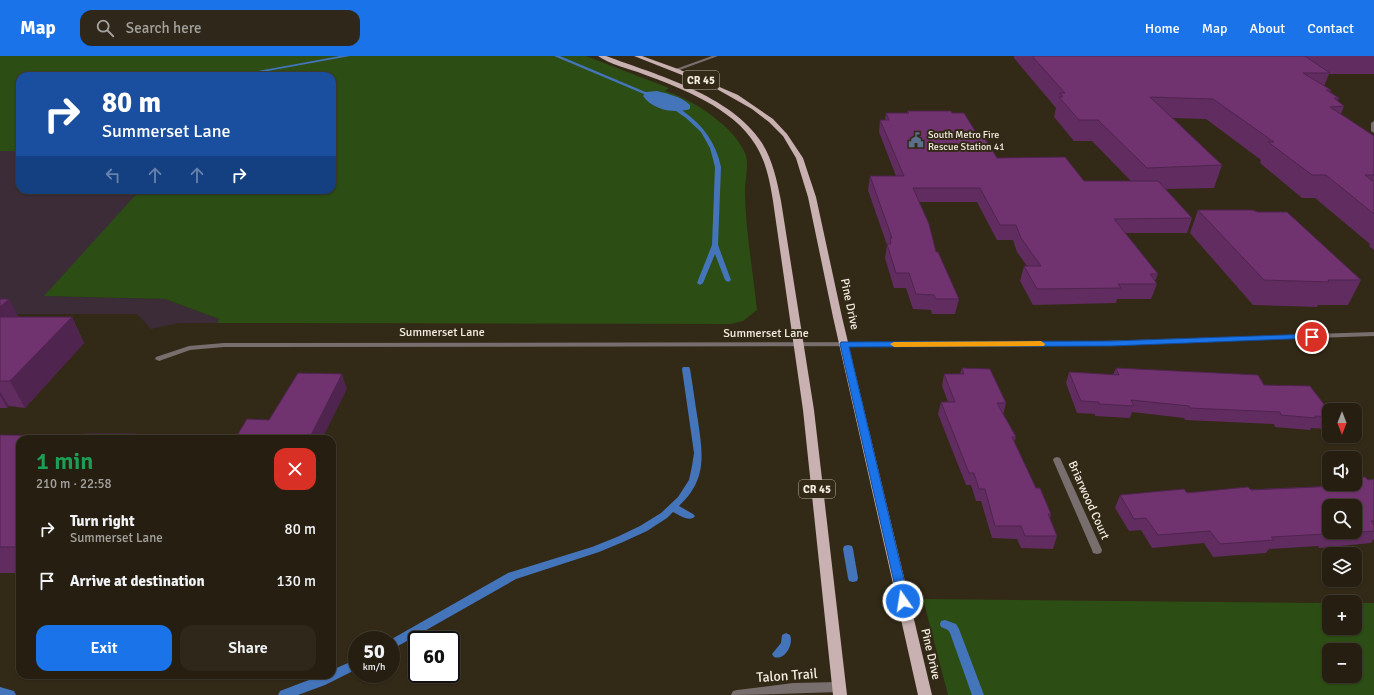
<!DOCTYPE html>
<meta charset="utf-8">
<style>
:root{--surface:#261f11;--page:#2e271a;--text:#f1f3f6;--muted:#a4a29f;--line:#423d31;--accent:#1a73e8}
body{margin:0;font-family:Signika,sans-serif;background:var(--page);color:var(--text);height:100vh;display:flex;flex-direction:column;font-size:15px;white-space:nowrap}
*{box-sizing:border-box;margin:0}
p{font-size:13px;color:var(--muted)}
.icon{flex:none;width:22px;height:22px;fill:none;stroke:currentColor;stroke-width:2;stroke-linecap:round;stroke-linejoin:round}
.map{position:relative;flex:1;overflow:hidden}
.sheet{position:absolute;left:16px;top:379px;width:320px;height:244px;display:flex;flex-direction:column;background:var(--surface);border-radius:12px;box-shadow:0 1px 3px #0004,0 0 0 1px var(--line)}
.sheet>*{flex:none}
.hud{position:absolute;left:16px;top:16px;width:320px;height:122px;border-radius:12px;box-shadow:0 1px 3px #0004,0 0 0 1px var(--line);background:#1a4fa0;color:#fff;overflow:hidden}
.needle{width:26px;rotate:180deg}
.buttons{position:absolute;left:1322px;top:347px;display:grid;gap:8px}
.buttons a{display:grid;place-items:center;width:40px;height:40px;border-radius:8px;background:var(--surface);box-shadow:0 1px 3px #0004,0 0 0 1px var(--line);font-size:20px}
.speed{position:absolute;left:348px;top:575px;display:flex;gap:8px;font-size:20px;font-weight:700;text-align:center}
.speed>*{display:grid;place-content:center;width:52px;height:52px;border-radius:50%;background:var(--surface);box-shadow:0 1px 3px #0004,0 0 0 1px var(--line);line-height:1}
.speed small{font-size:10px;font-weight:400}
.speed .limit{border:2px solid #111;border-radius:6px;background:#fff;color:#111}
.pin{position:absolute;display:grid;place-items:center;width:34px;height:34px;color:#fff;margin:-17px;border:2px solid #fff;border-radius:50%;box-shadow:0 1px 4px #0007}
.me{position:absolute;width:44px;margin:-22px;rotate:347deg;stroke-linejoin:round;filter:drop-shadow(0 0 3px #0008)}
.turn{display:flex;align-items:center;gap:14px;height:84px;padding:0 20px;font-size:18px}
.turn .icon{width:52px;height:52px;stroke-width:2.5}
.turn b{display:block;font-size:28px;line-height:34px}
.lanes{display:flex;align-items:center;height:38px;padding:0 20px;background:#0003;justify-content:center;gap:20px;direction:ltr}
.lanes .off{opacity:.35}
.round{display:grid;place-items:center;flex:none;width:42px;height:42px;border-radius:12px;background:var(--page)}
.summary{display:flex;align-items:center;justify-content:space-between;height:68px;padding:0 20px}
h1{font-size:24px;font-weight:600;line-height:30px;color:#1e9e55}
.cta{display:flex;gap:8px;margin-top:auto;padding:8px 20px}
.cta a{flex:1;height:46px;border-radius:12px;background:var(--accent);color:#fff;font-size:16px;font-weight:600;line-height:46px;text-align:center}
.cta a+a{background:var(--page);color:var(--text)}
ul{padding:0;list-style:none}
li{display:flex;align-items:center;gap:12px;height:52px;padding:0 20px}
li div{flex:1}
li b{display:block;font-size:15px}
li em{font-style:normal}
header{display:flex;align-items:center;gap:24px;box-sizing:border-box;height:56px;padding:0 20px;background:var(--accent);color:#fff}
header strong{font-size:19px}
nav{display:flex;gap:22px;margin-inline-start:auto;font-size:14px}
.search{width:280px;height:36px;background:var(--page);display:flex;align-items:center;gap:10px;box-sizing:border-box;padding:0 14px;border-radius:12px;color:var(--muted);font-size:15px}
.map>svg:first-child{display:block}
.commercial{fill:#3b2c38}
.green{fill:#2c4d14;fill-rule:evenodd}
.water{fill:#4475bb}
.lines{fill:none;stroke-linecap:round;stroke-linejoin:round}
.stream{fill:#4475bb;fill-rule:evenodd}
.minor{fill:#796e6e;fill-rule:evenodd}
.primary{fill:#c9b1b2;fill-rule:evenodd}
.wall{fill:#612c60}
.shaded-wall{fill:#4f244e}
.building{fill:#713370;stroke:#4f244e;fill-rule:evenodd}
.route{fill:#1a73e8;stroke:#114b97}
.slow{fill:#f59e0b}
.labels{text-anchor:middle;stroke-width:4;stroke-linejoin:round;paint-order:stroke}
.far-poi-label{font-size:10px;fill:#f4ede2;stroke:#332917;text-anchor:start}
.shield{fill:#332917;stroke:#bab2a5;stroke-width:1}
.shield-label{font-size:11px;font-weight:bold;fill:#f4ede2}
.street-label{font-size:12px;fill:#f4ede2;stroke:#332917}
.near-street-label{font-size:14px;fill:#f4ede2;stroke:#332917}
</style>
<header>
<strong>Map</strong>
<div class="search"><svg class="icon" aria-label="search" viewBox="0 0 24 24"><circle cx="10" cy="10" r="6"/><path d="M15 15l6 6"/></svg>Search here</div>
<nav><a>Home</a><a>Map</a><a>About</a><a>Contact</a></nav>
</header>
<div class="map">
<svg width="1374" height="639" viewBox="0 0 1374 639">
<rect width="100%" height="100%" fill="#332917"/>
<path class="commercial" d="M0,95H20V134H140L45,240L165,243L219,263L217,267H179L151,273L137,258H0Z"/>
<g class="green">
<path d="M0,0H586L669,32L665,35C692,43 734,70 745,97C750,110 744,125 745,139C746,177 753,216 757,254L743,265L730,268L217,267L219,263L165,243L44,240L140,134H332V20H20V95H0Z"/>
<path d="M923,543L1329,547V572H1355V547H1374V639H948ZM1329,594H1355V620H1329Z"/>
</g>
<path class="water" d="M657,35C669,38 682,41 690,49V53C674,58 653,54 643,40L646,36Z"/>
<g class="lines">
<g class="stream">
<path d="M340,0H350L241,20H231Z"/>
<path d="M554,0H560L655,40L651,41Z"/>
<path d="M669,48C674,48 679,52 683,55C703,69 716,87 721,111L718,189L731,224L730,225L728,226L725,224L715,198L703,227L700,229L697,227L712,189L715,111L710,92L701,76L686,62L669,50Z"/>
<path d="M683,311H689L690,313C693,330 695,348 698,365C703,399 707,424 679,450L693,458L695,460L693,462C687,465 679,459 673,456L667,462L647,475L623,486L599,496L516,523L391,594L390,584L508,517L592,491L617,481L640,470L661,457L678,441L689,424L692,410L694,397L682,313Z"/>
<path d="M848,489L852,490L853,493L858,522L857,525L853,526L849,525L848,522L843,493L844,490Z"/>
<path d="M945,564L956,568L959,573L984,639H972L950,577L948,574L941,571L940,568L941,565Z"/>
<path d="M786,577L790,579C794,588 785,605 774,601L772,598L781,587L782,579Z"/>
<path d="M357,603V613L325,629L298,639H278L280,635L322,619H332V614Z"/>
<path d="M0,631L14,635L16,639H0Z"/>
</g>
<g class="minor">
<path d="M712,0H718L677,15L673,14Z"/>
<path d="M1374,65V77L1371,75V67Z"/>
<path d="M1374,276V280L1072,290L224,291L190,294L159,305L155,303L156,301L189,290L224,287L1072,286Z"/>
<path d="M1057,401L1060,402L1061,404L1102,494L1101,497L1097,498L1093,497L1092,494L1053,404L1054,402Z"/>
<path d="M839,626L843,627L845,631L843,635L839,636C803,637 767,639 731,639L733,635L737,634L793,627Z"/>
</g>
<g class="primary">
<path d="M598,0H606C657,19 731,39 762,87C773,105 777,125 781,145L814,354L847,639H833L803,354L773,145C770,126 766,105 755,88C733,52 681,32 643,18C630,13 609,8 598,0Z"/>
<path d="M634,0H642L678,13L738,39L773,63L787,78L803,102L816,141L842,261L932,639H918L833,261L808,141L796,102L783,80L769,66L752,53L715,32Z"/>
</g>
</g>
<g class="wall">
<path d="M1014,0H1374V18H1329L1324,30L1331,34L1330,36L1339,42L1337,45L1344,50L1341,58L1374,80V194L1369,190L1370,188L1315,142H1302L1260,107L1261,104L1206,63L1173,62L1222,109L1214,132L1166,133L1192,162L1187,177H1125L1158,218L1155,225L1157,228L1151,243H1117L1116,247L1033,249L1020,225L1024,210H1027L1017,196L1013,184H997L977,146H919L936,196L959,243L955,258H932L931,254L913,253L906,232H894L885,202L887,189L868,134L870,120H896L879,76L880,64H885L886,57H907V55L952,57L977,78L997,102L1084,125H1131L1092,85H1074L1054,61L1056,52L1014,2Z"/>
<path d="M1198,154L1361,224L1348,249H1318L1317,251L1253,249L1190,177Z"/>
<path d="M0,243H9L18,261H72L84,287L25,352L9,350L7,352H0Z"/>
<path d="M962,312L1006,347L1003,359L1016,381L1014,386L1036,432L1051,458L1050,462L1057,480L1053,493L1021,492L1017,483L992,482L981,445H976L971,429H966L938,358L941,346H948L942,330L944,318H960Z"/>
<path d="M1116,312L1264,329L1329,355V369L1327,373L1311,372L1310,374L1275,371L1274,368L1185,364L1184,362L1132,356L1130,362L1095,360V358L1077,357L1066,327L1069,316L1113,319Z"/>
<path d="M135,378L20,383V519H17L15,517H0V379L83,380Z"/>
<path d="M1374,423V483L1371,487L1319,492L1318,490L1269,493L1266,497L1213,501L1204,487L1152,492L1141,474L1129,475L1115,452L1120,439L1329,430L1331,428H1355Z"/>
</g>
<g class="shaded-wall">
<path d="M9,243L22,268L0,281V251Z"/>
<path d="M72,261L84,287L25,352L10,325Z"/>
<path d="M342,318L347,333L322,383H309Z"/>
<path d="M0,336L9,350L7,352L0,339Z"/>
<path d="M135,378L138,383H132Z"/>
</g>
<g class="building">
<path d="M1032,0H1305L1330,17H1303L1331,34H1326L1339,42H1334L1344,50L1330,51L1374,80V119H1365L1374,126V158L1326,119H1312L1268,86H1274L1213,43L1150,41L1222,109L1147,112L1098,64H1079L1059,41H1063L1060,37H1065Z"/>
<path d="M907,55H951L952,57H964L977,78H982L997,102L1065,101L1084,125H1158L1192,162L1114,163L1158,218H1150L1157,228H1118L1121,232L1037,233L1024,210H1041L1021,182L1016,169H1000L980,132H913L929,168L936,196H938L959,243H936L934,239L916,238L909,217H896L887,188H891L890,182H892L870,120H904L880,64H889L886,57H909Z"/>
<path d="M1198,154H1252L1258,156H1287L1361,224H1328L1329,226L1264,224Z"/>
<path d="M0,243H9L0,251Z"/>
<path d="M0,261H72L10,325H0Z"/>
<path d="M962,312L990,313L1006,347H997L1016,381H1012L1036,432H1040L1051,458H1048L1057,480H1025L1021,470H995L985,433H979L974,417H969L941,346H955L944,318H964Z"/>
<path d="M1116,312L1258,319L1264,329L1310,330L1329,355V361L1315,360L1316,362L1281,359L1280,356L1190,352L1189,350L1131,344L1134,350L1099,348V346L1081,345L1069,316L1119,319Z"/>
<path d="M298,317L342,318L309,383H235L247,363L269,364Z"/>
<path d="M84,378H135L132,383H20V491H0V379L83,380Z"/>
<path d="M1365,421L1368,424L1374,423V465H1371L1374,469V475L1327,479L1326,478L1271,481L1274,484L1220,488L1210,475L1158,479L1146,462L1134,463L1120,439L1184,433L1187,437L1248,431L1251,434L1338,430L1336,428H1355V422ZM1329,450H1355V476H1329Z"/>
</g>
<path class="route" d="M1312,278L1316,281L1315,282L1112,290L849,291L909,545L908,548L903,550L899,548L840,288L841,286L1112,285Z"/>
<path class="slow" d="M1041,285L1045,288L1044,290L894,291L890,288L894,286Z"/>
<defs>
<g id="civic-bare" transform="scale(1.2)"><path d="M-.6-6.5H3V-4.5H.6V-3L4-1V1h2V6H-6V1h2V-1L-.6-3ZM-1.2 2.5V6h2.4V2.5Z" fill="#5c6f8a" stroke="#332917" stroke-width="2.5" paint-order="stroke"/></g>
</defs>
<g fill-rule="evenodd">
<use href="#civic-bare" x="916" y="84"/>
</g>
<g class="labels">
<g class="far-poi-label">
<text x="928" y="82">South Metro Fire<tspan x="928" dy="12">Rescue Station 41</tspan></text>
</g>
<g class="shield">
<rect x="683" y="15" width="36" height="18" rx="3"/>
<rect x="799" y="424" width="36" height="18" rx="3"/>
</g>
<g class="shield-label">
<text x="701" y="28">CR 45</text>
<text x="817" y="437">CR 45</text>
</g>
<g class="street-label">
<text transform="translate(850 248) rotate(78)" y="4">Pine Drive</text>
<text x="442" y="280">Summerset Lane</text>
<text x="766" y="281">Summerset Lane</text>
<text transform="translate(1089 444) rotate(66)" y="4">Briarwood Court</text>
<text transform="translate(931 598) rotate(77)" y="4">Pine Drive</text>
</g>
<g class="near-street-label">
<text transform="translate(787 619) rotate(-4)" y="5">Talon Trail</text>
</g>
</g>
</svg>
<div class="buttons">
<a><svg class="needle" viewBox="-14 -14 28 28"><path d="M0-13l5 13h-10z" fill="#e53935"/><path d="M0 13l5-13h-10z" fill="#a4a29f"/></svg></a>
<a><svg class="icon" aria-label="sound" viewBox="0 0 24 24"><path d="M4 9h4l5-4v14l-5-4H4zM17 9q2 3 0 6"/></svg></a>
<a><svg class="icon" aria-label="search" viewBox="0 0 24 24"><circle cx="10" cy="10" r="6"/><path d="M15 15l6 6"/></svg></a>
<a><svg class="icon" aria-label="layers" viewBox="0 0 24 24"><path d="M12 4l9 5-9 5-9-5zM3 14l9 5 9-5"/></svg></a>
<a>+</a>
<a>−</a>
</div>
<div class="speed"><div>50<small>km/h</small></div><div class="limit">60</div></div>
<div class="pin" style="left:1312px;top:281px;background:#d93025"><svg class="icon" aria-label="arrive" viewBox="0 0 24 24"><path d="M6 21V4h12l-3 4 3 4H6"/></svg></div>
<svg class="me" style="left:903px;top:545px" viewBox="-20 -20 40 40"><circle r="17" fill="#1a73e8" stroke="#fff" stroke-width="3"/><path d="M0-11L8 9 0 5-8 9z" fill="#fff"/></svg>
<div class="hud">
<div class="turn"><svg class="icon" aria-label="right" viewBox="0 0 24 24"><path d="M7 20v-9h11M14 6l5 5-5 5"/></svg><div><b>80 m</b>Summerset Lane</div></div>
<div class="lanes"><svg class="icon off" aria-label="left" viewBox="0 0 24 24"><path d="M17 20v-9H6M10 6l-5 5 5 5"/></svg><svg class="icon off" aria-label="ahead" viewBox="0 0 24 24"><path d="M12 20V5M6 11l6-6 6 6"/></svg><svg class="icon off" aria-label="ahead" viewBox="0 0 24 24"><path d="M12 20V5M6 11l6-6 6 6"/></svg><svg class="icon" aria-label="right" viewBox="0 0 24 24"><path d="M7 20v-9h11M14 6l5 5-5 5"/></svg></div>
</div>
<section class="sheet">
<div class="summary"><div><h1>1 min</h1><p>210 m · 22:58</p></div><a class="round" style="background:#d93025;color:#fff"><svg class="icon" aria-label="close" viewBox="0 0 24 24"><path d="M6 6l12 12M18 6L6 18"/></svg></a></div>
<ul>
<li><svg class="icon" aria-label="right" viewBox="0 0 24 24"><path d="M7 20v-9h11M14 6l5 5-5 5"/></svg><div><b>Turn right</b><p>Summerset Lane</p></div><em>80 m</em></li>
<li><svg class="icon" aria-label="arrive" viewBox="0 0 24 24"><path d="M6 21V4h12l-3 4 3 4H6"/></svg><div><b>Arrive at destination</b></div><em>130 m</em></li>
</ul>
<div class="cta"><a>Exit</a><a>Share</a></div>
</section>
</div>
